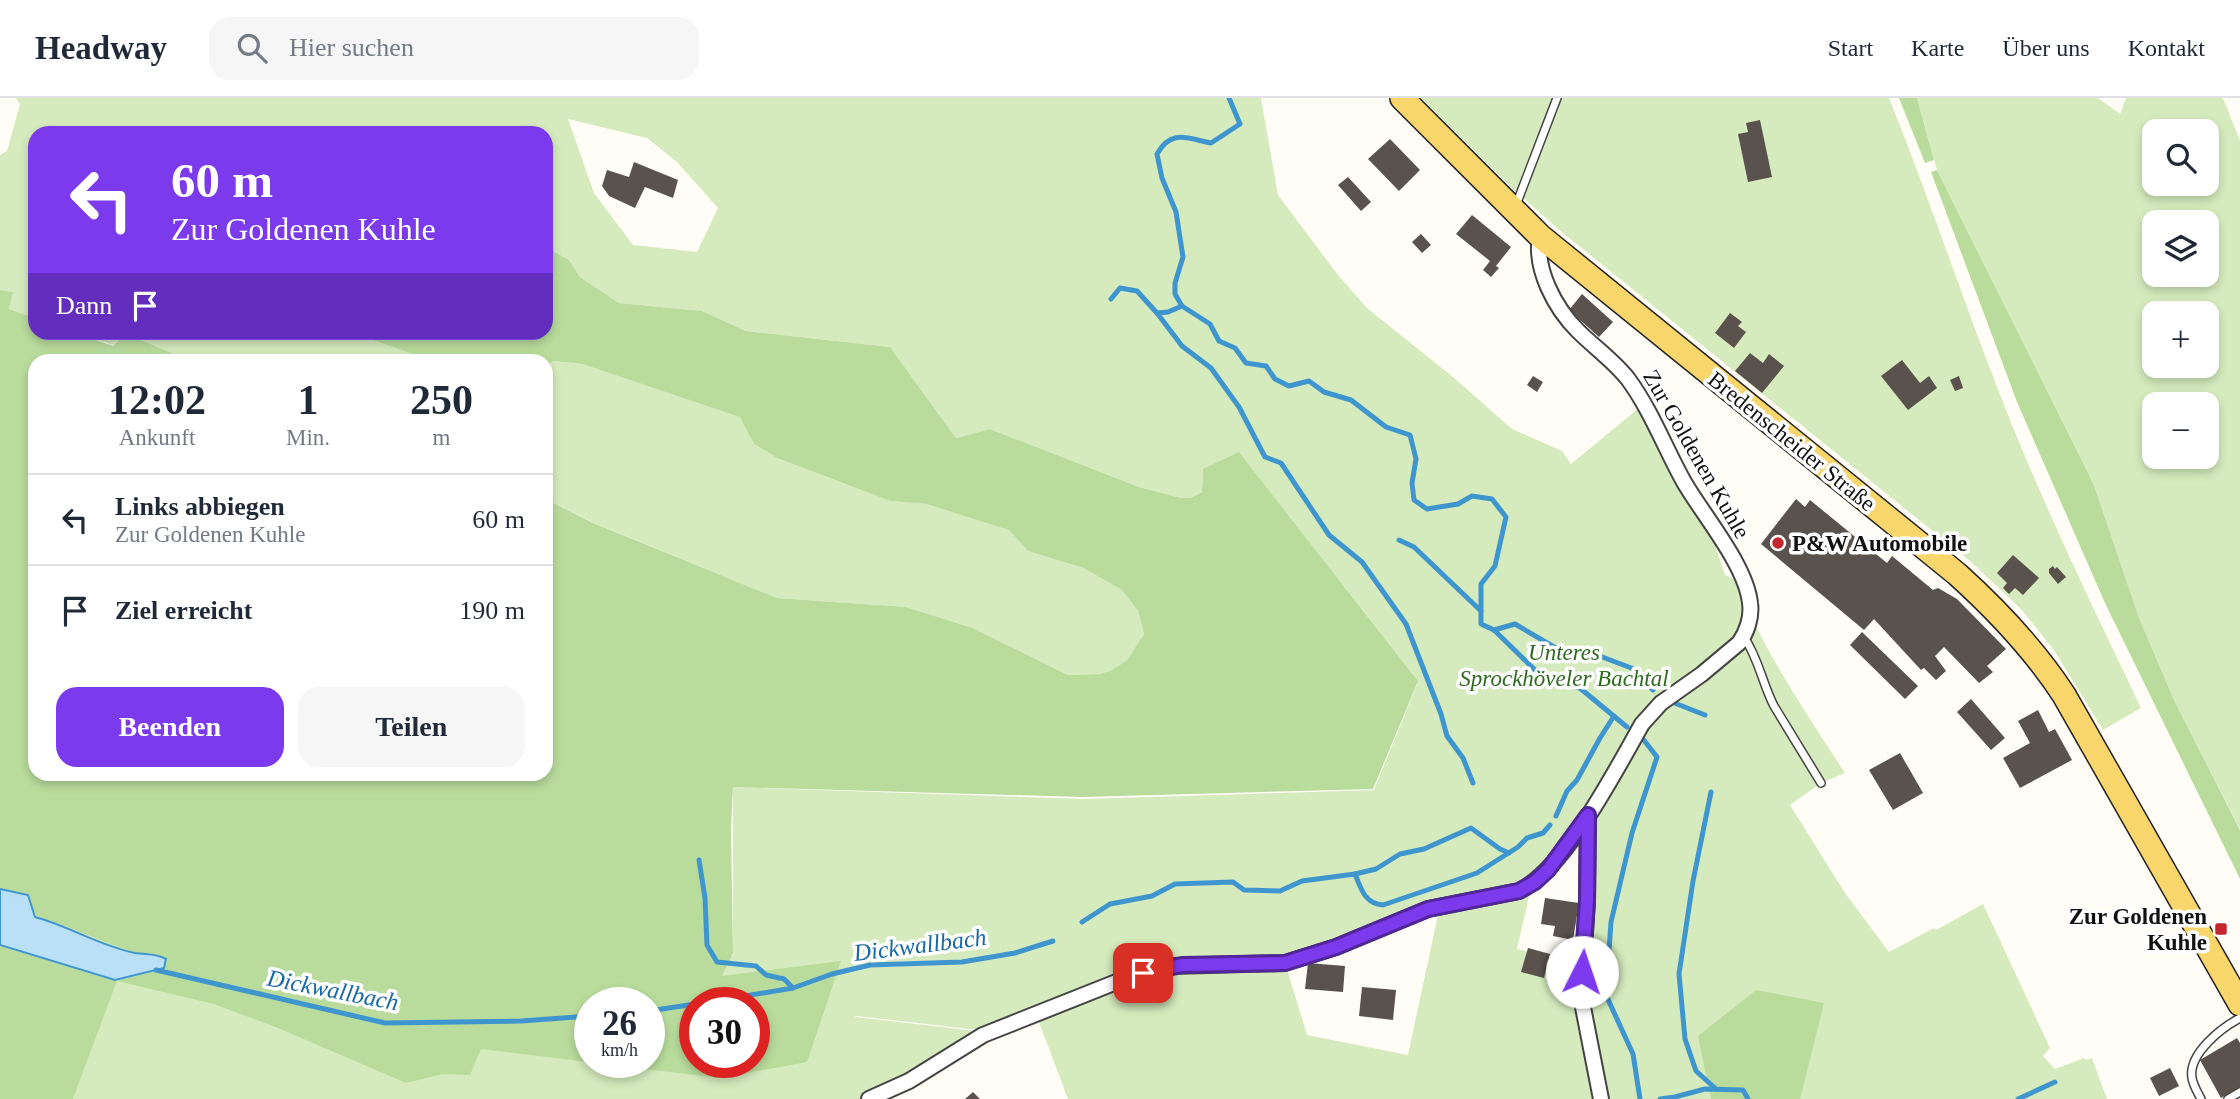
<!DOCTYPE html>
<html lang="de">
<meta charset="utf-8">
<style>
:root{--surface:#fff;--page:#f6f6f7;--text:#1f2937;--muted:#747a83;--line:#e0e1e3;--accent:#7c3aed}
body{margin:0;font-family:"Times New Roman",serif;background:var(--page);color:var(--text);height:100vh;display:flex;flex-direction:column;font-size:26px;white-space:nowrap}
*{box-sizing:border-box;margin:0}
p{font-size:23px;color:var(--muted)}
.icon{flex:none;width:38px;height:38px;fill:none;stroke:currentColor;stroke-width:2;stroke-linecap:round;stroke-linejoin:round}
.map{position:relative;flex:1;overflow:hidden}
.details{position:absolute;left:28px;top:256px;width:525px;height:427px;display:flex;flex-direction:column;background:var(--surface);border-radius:21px;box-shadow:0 4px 10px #0003}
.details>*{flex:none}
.hud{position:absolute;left:28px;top:28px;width:525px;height:214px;border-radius:21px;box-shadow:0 4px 10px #0003;background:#7c3aed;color:#fff;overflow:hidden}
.buttons{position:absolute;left:2142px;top:21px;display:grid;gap:14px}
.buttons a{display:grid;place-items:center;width:77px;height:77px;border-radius:14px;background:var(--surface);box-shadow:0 4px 10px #0003;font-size:35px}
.speed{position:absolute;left:574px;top:889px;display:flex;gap:14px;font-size:35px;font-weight:700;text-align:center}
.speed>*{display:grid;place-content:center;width:91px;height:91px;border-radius:50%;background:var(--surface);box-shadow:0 4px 10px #0003;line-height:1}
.speed small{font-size:18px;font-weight:400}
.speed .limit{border:10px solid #d22;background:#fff;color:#111}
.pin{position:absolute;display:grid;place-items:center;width:60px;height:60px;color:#fff;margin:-30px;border-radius:14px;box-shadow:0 4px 10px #0006}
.me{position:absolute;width:77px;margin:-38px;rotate:4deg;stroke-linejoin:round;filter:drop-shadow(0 0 5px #0008)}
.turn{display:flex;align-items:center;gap:24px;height:147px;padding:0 28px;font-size:32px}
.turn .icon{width:91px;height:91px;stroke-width:2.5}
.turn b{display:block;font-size:49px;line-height:60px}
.then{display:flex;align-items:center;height:66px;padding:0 28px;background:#0003;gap:14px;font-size:26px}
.eta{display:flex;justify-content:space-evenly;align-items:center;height:119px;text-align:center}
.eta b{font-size:42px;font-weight:700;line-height:49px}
.primary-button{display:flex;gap:14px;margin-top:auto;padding:14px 28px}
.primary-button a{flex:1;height:80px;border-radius:21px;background:var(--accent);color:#fff;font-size:28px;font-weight:700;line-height:80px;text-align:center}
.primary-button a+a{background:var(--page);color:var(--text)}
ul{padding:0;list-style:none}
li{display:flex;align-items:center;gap:21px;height:91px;padding:0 28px;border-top:2px solid var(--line)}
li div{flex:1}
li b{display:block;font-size:26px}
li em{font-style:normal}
header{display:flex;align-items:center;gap:42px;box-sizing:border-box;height:98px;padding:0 35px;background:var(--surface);border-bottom:2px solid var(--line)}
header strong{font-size:33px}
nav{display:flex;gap:38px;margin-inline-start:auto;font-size:24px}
.search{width:490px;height:63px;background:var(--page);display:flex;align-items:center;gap:18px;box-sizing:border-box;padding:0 24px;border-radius:21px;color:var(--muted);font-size:26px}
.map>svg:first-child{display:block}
.green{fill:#d5ebbd;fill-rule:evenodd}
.forest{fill:#b9dc9c;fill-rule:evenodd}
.water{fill:#b9e0f7;stroke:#3f96cf;stroke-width:2}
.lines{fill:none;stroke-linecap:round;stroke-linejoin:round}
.stream{stroke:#3f96cf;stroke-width:5}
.building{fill:#5a524d}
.service-casing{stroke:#444;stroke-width:10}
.minor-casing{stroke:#444;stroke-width:18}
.primary-casing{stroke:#222;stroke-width:26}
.service{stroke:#fff;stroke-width:7}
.minor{stroke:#fff;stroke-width:14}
.primary{stroke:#f9d66b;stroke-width:23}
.route-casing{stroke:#51269a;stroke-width:18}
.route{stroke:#7c3aed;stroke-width:12}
.poi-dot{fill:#c4262e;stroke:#fff;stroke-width:2.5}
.labels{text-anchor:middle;stroke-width:7;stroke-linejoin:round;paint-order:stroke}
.street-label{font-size:23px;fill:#111;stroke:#fff}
.poi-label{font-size:23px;font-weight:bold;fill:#111;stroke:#fff;text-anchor:start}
.park-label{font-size:23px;font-style:italic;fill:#2f6b1f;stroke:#fff}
.water-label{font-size:24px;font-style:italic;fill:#1768a6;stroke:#fff}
</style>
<header>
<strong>Headway</strong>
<div class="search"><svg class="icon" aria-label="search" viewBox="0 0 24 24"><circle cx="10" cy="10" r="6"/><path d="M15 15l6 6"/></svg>Hier suchen</div>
<nav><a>Start</a><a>Karte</a><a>Über uns</a><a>Kontakt</a></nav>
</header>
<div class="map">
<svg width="2240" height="1001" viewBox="0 0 2240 1001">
<rect width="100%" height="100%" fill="#fffdf5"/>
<g class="green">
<path d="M16,0H1261L1278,97L1338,177L1367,210L1453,279L1512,331L1562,353L1571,366L1639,310L1713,441L1725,477L1735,481C1762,551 1805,613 1845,675L1821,685L1790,707L1845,795L1889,854L1934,830L1936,832L1983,806L2050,950L2043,958L2055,971L2084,960L2086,962L2092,960L2107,1001H1603L1583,897L1584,827L1598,708L1553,772L1531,790L1517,851L1581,866L1580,900L1599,1001H1068L1037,919L1115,887L1186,868L1265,872L1286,868L1307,937L1408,957L1439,812L1520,791L1472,798L1307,855L1266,865L1201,863L1161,868L978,932L856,918L853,921L856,919L976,933L908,981L859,1001H73L117,882L162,871L74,864L38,856L0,839V819L26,762L32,789L40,804L57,816L86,825L119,831L164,829L423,885L456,873L534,880L566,868L611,875L702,865L732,858L733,856V689L1083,701L1374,692L1417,586L1412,575L1245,362L1217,405L1203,372L1202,394L1190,400H1181L1139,389L990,331L956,340L890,249L746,233L702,213L619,205L580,179L569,162L546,149V35H35V220L9,211L13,194L0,192V57L7,53L20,6ZM568,21L647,40L677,64L718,110L697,154L633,147L594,95ZM590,905H649V964H590ZM695,905H754V964H695Z"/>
<path d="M1421,0H1889C1929,99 1962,200 2001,299C2042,405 2092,507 2141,610L2103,632L2054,552L2021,511L1970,463L1563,135L1513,91Z"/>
<path d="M1917,0H2098L2120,16L2126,0H2223L2240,43V731L2174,602L2139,520L2094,387L1937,72ZM2154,33H2207V86H2154ZM2154,124H2207V177H2154ZM2154,215H2207V268H2154ZM2154,306H2207V359H2154Z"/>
<path d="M76,235H357L429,262H188L125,235L113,247Z"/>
<path d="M552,263L582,266L741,319L754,346L777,360L890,403L926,406L1010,432L1028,453L1083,470L1122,492L1138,513L1144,536L1127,562L1112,572L1100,576L1068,577L973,530L906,509L777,500L592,424L546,401V268Z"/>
</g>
<g class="forest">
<path d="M1899,0H1917L1934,62L1925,65Z"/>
<path d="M1937,72L2094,387L2139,520L2174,602L2240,732V781L2105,505L2017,304L1931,74Z"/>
<path d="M546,149L569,162L580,179L619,205L702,213L746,233L890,249L956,340L990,331L1139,389L1181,400H1190L1202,394L1203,371L1239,354L1418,583L1373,691L1082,699L733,689L731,731L733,855L722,878L841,863L807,964L719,980L481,951L470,977L443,976L406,985L278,930L214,906L117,883L73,1001H0V848L116,883L164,871L167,861C154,853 143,857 130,853C98,842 68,828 36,818L28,797L0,791V192L13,194L9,211L35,220V234L75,235L113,248L125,235L188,262H35V676H546V401L591,424L777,500L906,509L973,530L1068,577L1100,576L1112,572L1127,562L1144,536L1138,513L1122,492L1083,470L1028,453L1009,432L926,406L890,403L777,360L754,346L740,319L582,266L553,263L546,268V262H429L357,236L546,234ZM590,905H649V964H590ZM695,905H754V964H695Z"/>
<path d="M1756,892L1824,905L1800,1001H1711L1698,938Z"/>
</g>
<path class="water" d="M0,791L28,797L35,819C69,828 100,848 135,855C147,857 155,855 166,861L164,870L115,882L0,847Z"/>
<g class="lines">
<g class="stream">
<path d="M1229,0L1240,26L1211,45C1186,40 1171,31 1157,56L1162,80L1176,114L1183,159L1175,185V196L1182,208L1210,226L1219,243L1235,250L1246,265L1266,268L1275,281L1289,288L1309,283L1324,294L1351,302L1386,329L1410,337L1416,361L1412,385L1414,402L1427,411L1458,406L1472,398L1492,401L1506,419L1495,468L1481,486V526L1494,532L1535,572L1581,591L1627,629"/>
<path d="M1111,201L1120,190L1137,193L1157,215L1182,248L1211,270L1239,309L1265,359L1281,365L1329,437L1362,464L1406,526L1441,616L1447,638L1463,660L1473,685"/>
<path d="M1157,215L1168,214L1182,208"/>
<path d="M1399,442L1414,449L1481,513"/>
<path d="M1494,532L1515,526L1573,560L1597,557L1634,571L1653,592"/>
<path d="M1672,604L1705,617"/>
<path d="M1711,694L1693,783L1679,876L1685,941L1696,973L1716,991"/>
<path d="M1556,718L1567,693L1577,682L1600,640L1614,618"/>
<path d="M699,762L705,800L707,847L717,864L756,868L766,877L784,881L793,890L832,876L870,867L962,864L1015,855L1053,843"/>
<path d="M1355,776L1376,771L1400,756L1424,751L1471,730L1500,751L1509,755"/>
<path d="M1082,824L1110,806L1152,798L1175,786L1233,784L1244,792L1280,793L1302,783L1355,776C1361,791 1365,806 1383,807L1477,775L1518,749L1527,740L1543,735L1550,727"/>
<path d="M156,872L385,925L521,923L590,918"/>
<path d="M703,905L793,890"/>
<path d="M649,913L695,906"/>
<path d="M1640,1001L1633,956L1606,897L1611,824L1632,735L1657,659L1643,641"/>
<path d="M1660,1001L1675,999L1705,991L1743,992L1748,1001"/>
<path d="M2018,1001L2055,984"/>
</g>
</g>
<g class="building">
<path d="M1760,22L1772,79L1748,84L1738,36L1748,34L1746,25Z"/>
<path d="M1390,41L1420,72L1399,93L1368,61Z"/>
<path d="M634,64L678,82L673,100L645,89L635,110L609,98L602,88L607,72L629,79Z"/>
<path d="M1348,79L1371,104L1361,113L1338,87Z"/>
<path d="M1472,117L1511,149L1496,168L1499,170L1491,179L1483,172L1490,163L1456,136Z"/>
<path d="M1421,136L1431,147L1422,155L1412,144Z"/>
<path d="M1582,196L1613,224L1599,239L1569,212Z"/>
<path d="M1730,215L1742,224L1738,228L1746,234L1734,250L1715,235Z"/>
<path d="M1750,255L1763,265L1769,256L1784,268L1762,295L1735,273Z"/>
<path d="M1902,262L1920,285L1929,278L1937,290L1908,312L1881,278Z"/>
<path d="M1533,278L1543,284L1537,294L1527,287Z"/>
<path d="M1959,278L1963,290L1955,293L1950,282Z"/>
<path d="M1796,401L1805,409L1810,402L1887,465L1892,458L1933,492L1938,490L1957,501L2006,551L1987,568L1993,574L1979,585L1944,549L1935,558L1946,573L1936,582L1924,570L1921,572L1874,521L1864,532L1761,446Z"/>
<path d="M2013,457L2039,480L2023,497L2015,490L2009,496L2003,490L2007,485L1997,475Z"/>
<path d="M2053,468L2055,471L2057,469L2066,479L2058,486L2049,475V471Z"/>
<path d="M1862,534L1918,588L1905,601L1850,547Z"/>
<path d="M1971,601L2005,640L1991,652L1957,614Z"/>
<path d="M2038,612L2049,634L2055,631L2072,662L2020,690L2003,660L2030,645L2018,623Z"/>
<path d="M1900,655L1923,695L1893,712L1869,672Z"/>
<path d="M1545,800L1579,805L1573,842L1553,838L1555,828L1541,826Z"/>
<path d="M1528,850L1550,856L1544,880L1521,874Z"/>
<path d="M1308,865L1345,868L1343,894L1305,891Z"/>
<path d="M1362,889L1396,892L1393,922L1359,918Z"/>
<path d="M2237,940L2240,945V989L2221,1000L2200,962Z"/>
<path d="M2170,970L2179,988L2159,998L2150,980Z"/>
<path d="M973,994L980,1001H965Z"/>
</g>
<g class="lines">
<g class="service-casing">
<g id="service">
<path d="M1516,107L1557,0"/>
<path d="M1744,539C1759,561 1762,585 1774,608L1821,685"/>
<path d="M2201,1001C2198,995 2193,987 2192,980C2188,956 2221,930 2240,920"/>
<path d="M2228,1001L2240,994"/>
</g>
</g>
<g class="minor-casing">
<g id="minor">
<path d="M1588,718L1587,803L1581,899L1601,1001"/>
<path d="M869,1001L909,983L983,937L1129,879L1172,868L1285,865L1336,849L1428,811L1519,793C1565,771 1616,672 1642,626L1661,605L1702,576L1739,545C1747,534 1752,519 1750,505C1746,467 1703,417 1684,384C1665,350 1651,312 1628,281C1614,263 1594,249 1578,233C1555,210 1534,171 1540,138"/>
</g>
</g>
<g class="primary-casing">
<path id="primary" d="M1402,0L1540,138L1957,476C1998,513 2034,551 2064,597L2240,906"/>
</g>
<use href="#service" class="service"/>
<use href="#minor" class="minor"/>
<use href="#primary" class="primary"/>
</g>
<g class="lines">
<g class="route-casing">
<path id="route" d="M1143,875L1182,867L1285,865L1336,849L1428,811L1519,793L1535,784L1548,772L1588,717L1587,803L1582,874"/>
</g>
<use href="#route" class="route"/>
</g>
<g class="poi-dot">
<circle cx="1778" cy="445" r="7"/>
<rect x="2214" y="824" width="14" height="14" rx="3.5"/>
</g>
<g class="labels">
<g class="street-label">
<text transform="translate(1792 343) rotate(39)" y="8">Bredenscheider Straße</text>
<text transform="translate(1697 356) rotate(60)" y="8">Zur Goldenen Kuhle</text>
</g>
<g class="poi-label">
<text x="1792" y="453">P&amp;W Automobile</text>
<text x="2207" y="826" text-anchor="end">Zur Goldenen<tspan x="2207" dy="26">Kuhle</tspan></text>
</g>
<g class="park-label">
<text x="1564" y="562">Unteres<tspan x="1564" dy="26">Sprockhöveler Bachtal</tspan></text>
</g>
<g class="water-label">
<text transform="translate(920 847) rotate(-7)" y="8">Dickwallbach</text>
<text transform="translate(333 892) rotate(11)" y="8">Dickwallbach</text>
</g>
</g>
</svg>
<div class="buttons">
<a><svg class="icon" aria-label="search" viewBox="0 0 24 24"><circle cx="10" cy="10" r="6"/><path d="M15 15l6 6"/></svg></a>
<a><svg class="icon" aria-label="layers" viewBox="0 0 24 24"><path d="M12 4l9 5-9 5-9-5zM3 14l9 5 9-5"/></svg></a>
<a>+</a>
<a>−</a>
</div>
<div class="speed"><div>26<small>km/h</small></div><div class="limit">30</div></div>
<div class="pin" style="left:1143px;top:875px;background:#d93025"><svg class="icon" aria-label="arrive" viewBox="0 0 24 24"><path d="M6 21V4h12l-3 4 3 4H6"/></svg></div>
<svg class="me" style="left:1582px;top:874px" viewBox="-20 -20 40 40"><circle r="19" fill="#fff"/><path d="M0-13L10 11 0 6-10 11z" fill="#7c3aed"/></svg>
<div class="hud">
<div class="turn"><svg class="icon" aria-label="left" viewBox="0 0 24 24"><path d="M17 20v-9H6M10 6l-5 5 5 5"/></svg><div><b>60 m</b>Zur Goldenen Kuhle</div></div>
<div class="then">Dann<svg class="icon" aria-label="arrive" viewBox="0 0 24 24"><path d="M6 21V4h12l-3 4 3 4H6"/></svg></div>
</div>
<section class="details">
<div class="eta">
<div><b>12:02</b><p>Ankunft</p></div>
<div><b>1</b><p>Min.</p></div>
<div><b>250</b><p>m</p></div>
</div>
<ul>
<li><svg class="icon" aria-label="left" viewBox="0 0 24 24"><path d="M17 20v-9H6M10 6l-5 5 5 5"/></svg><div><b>Links abbiegen</b><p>Zur Goldenen Kuhle</p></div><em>60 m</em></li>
<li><svg class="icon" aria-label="arrive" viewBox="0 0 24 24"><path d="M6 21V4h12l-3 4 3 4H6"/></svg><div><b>Ziel erreicht</b></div><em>190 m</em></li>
</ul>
<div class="primary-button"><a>Beenden</a><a>Teilen</a></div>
</section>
</div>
